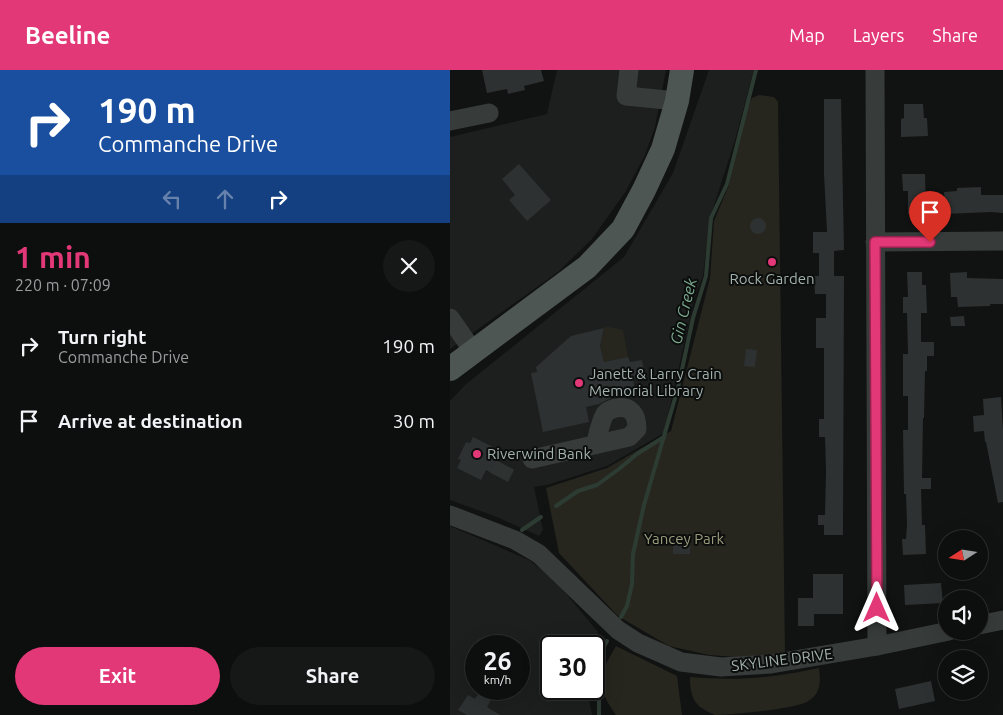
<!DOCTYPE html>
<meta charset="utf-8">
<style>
:root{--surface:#0d0e0e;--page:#161717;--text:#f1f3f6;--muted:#9a9c9e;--line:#2d2e2e;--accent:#e33877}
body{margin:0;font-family:Ubuntu,sans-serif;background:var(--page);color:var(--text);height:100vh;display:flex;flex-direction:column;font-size:19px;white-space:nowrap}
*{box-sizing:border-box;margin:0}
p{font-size:16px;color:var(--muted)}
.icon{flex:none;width:28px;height:28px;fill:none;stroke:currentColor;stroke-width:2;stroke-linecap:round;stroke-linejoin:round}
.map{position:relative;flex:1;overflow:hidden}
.side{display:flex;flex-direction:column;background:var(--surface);width:450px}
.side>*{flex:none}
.guide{background:#1a4fa0;color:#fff;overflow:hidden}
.needle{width:32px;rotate:258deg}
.controls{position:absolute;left:488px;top:460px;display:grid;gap:10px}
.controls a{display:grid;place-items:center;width:50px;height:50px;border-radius:50%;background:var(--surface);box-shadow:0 5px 20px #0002,0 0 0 1px var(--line);font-size:25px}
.speed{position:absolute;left:15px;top:565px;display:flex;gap:10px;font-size:25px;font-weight:700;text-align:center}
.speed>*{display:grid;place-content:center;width:65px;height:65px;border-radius:50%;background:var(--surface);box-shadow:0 5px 20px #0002,0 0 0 1px var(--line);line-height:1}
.speed small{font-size:12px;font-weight:400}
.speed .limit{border:2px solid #111;border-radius:8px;background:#fff;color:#111}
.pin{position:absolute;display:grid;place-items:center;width:42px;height:42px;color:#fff;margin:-51px -21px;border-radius:50% 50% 50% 0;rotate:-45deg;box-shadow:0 0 5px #0007}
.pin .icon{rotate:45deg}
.me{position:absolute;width:55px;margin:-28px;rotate:0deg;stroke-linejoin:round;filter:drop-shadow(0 0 4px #0008)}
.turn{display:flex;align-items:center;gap:18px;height:105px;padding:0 15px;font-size:22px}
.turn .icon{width:65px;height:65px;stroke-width:2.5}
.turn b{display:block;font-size:35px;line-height:42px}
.lanes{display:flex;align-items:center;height:48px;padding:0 15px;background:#0003;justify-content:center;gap:25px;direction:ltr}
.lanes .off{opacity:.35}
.round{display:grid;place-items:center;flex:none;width:52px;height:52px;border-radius:26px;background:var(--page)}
.summary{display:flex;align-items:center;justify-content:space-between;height:85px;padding:0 15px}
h1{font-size:30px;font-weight:700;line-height:38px;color:var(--accent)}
.button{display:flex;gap:10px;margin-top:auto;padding:10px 15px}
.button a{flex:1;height:58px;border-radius:30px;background:var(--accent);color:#fff;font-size:20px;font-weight:700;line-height:58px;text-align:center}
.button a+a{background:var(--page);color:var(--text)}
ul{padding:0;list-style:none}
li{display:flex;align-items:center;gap:15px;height:75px;padding:0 15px}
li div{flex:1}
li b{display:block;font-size:19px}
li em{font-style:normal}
header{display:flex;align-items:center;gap:30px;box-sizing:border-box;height:70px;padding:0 25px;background:var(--accent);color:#fff}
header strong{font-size:24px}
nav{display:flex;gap:28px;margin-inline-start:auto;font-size:18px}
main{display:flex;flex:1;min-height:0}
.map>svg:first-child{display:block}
.built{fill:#1d1f1f;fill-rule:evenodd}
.green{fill:#26261f}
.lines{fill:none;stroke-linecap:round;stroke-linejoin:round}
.stream{stroke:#2d3c33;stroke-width:4}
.building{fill:#2e3131}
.minor-tunnel{stroke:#2e3231;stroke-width:19;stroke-dasharray:19 9;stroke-linecap:butt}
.minor{stroke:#373c3b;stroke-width:19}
.major{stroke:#4e5654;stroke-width:24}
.route-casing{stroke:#94244d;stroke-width:12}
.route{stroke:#e33877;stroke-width:9}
.poi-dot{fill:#e33877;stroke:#0c0d0d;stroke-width:2}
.labels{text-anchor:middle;stroke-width:4;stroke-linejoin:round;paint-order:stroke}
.poi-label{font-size:15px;fill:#a3b2ad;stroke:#0c0d0d;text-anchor:start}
.park-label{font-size:15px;fill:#9b9c7b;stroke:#0c0d0d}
.street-label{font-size:15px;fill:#a3b2ad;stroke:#0c0d0d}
.water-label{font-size:16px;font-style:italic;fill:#7cab90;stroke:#0c0d0d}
</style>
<header>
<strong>Beeline</strong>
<nav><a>Map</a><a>Layers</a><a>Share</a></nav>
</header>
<main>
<section class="side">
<div class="guide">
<div class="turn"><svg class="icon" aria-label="right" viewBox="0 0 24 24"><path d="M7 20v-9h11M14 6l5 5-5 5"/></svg><div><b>190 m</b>Commanche Drive</div></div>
<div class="lanes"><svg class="icon off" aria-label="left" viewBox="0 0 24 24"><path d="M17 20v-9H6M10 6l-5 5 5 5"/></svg><svg class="icon off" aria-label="ahead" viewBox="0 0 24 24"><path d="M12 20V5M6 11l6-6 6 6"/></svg><svg class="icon" aria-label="right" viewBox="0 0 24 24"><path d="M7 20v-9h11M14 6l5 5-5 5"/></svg></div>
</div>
<div class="summary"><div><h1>1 min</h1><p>220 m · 07:09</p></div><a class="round"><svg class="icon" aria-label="close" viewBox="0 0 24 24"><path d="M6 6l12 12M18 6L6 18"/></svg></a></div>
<ul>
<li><svg class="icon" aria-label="right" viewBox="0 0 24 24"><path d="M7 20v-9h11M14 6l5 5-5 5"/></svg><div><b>Turn right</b><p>Commanche Drive</p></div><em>190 m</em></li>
<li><svg class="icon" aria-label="arrive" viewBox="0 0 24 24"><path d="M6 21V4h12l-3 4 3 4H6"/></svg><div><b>Arrive at destination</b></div><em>30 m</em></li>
</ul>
<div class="button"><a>Exit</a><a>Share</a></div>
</section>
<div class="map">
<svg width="553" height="645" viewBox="0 0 553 645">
<rect width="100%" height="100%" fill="#111212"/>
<g class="built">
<path d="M107,0H216L205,57L195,85L176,121L142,169L108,202L0,279V67L97,44Z"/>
<path d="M259,0H304L285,70L260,148L253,206L245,226L214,363L157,396L97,415L84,417L93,460L89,466L47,447L0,430V331L15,315L174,187L223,103Z"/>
<path d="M0,456L79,490L103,508L148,562L144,578V576H101V619H137L142,645H0ZM26,576H69V619H26Z"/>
</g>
<g class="green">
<path d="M309,25L324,27L328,32L335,584L287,587L259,585L219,576L173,549L166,544L109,483L96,418L157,398L221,361L260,208L264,151L279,115L298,35L302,28Z"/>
<path d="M155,256L173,260L178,287L154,292L150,276Z"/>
<path d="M166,576L227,606L232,645H166C144,613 148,607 166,576Z"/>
<path d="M369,598C370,607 371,616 366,624C364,627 360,630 357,632C343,639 281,645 266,645C261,644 253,639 249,636C241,628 240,618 240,607C288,611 322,608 369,598Z"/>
</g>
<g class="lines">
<g class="stream">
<path d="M106,436L128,421L147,415L169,399L187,384L214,367"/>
<path d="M72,460L91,447"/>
<path d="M171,547L177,536L182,514L183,484L194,435L228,318L243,248L256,206L261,148L277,114L306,0"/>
<path d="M144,594L157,571"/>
<path d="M144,613L149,626V645"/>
</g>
</g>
<g class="building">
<path d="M32,0H91L94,11L74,16L75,20L58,24L57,19L37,23Z"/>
<path d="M374,29H391L394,180L384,181V206H394L393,465H374V455H368V445H375L376,402L375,367H369V349H374V278H366V248H376V224H365L364,206H369V183H363V162H377L374,104Z"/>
<path d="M454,34H473L474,48H477L478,66L451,67V49L454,48Z"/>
<path d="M69,94L101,130L77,151L59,130L65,125L52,109Z"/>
<path d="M452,104H475L476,144H458V121H453Z"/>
<path d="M531,117V125H553V143L541,142L495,144L494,122L507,121V118Z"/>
<circle cx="308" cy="156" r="8"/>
<path d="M457,202H472V215H476L477,243H471V272H484V286H477V301H475L474,348H473L472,408H481V419H471L472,455H475L476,484L453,485L452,469H456L457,455L456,424H454L453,360H458V326H453V284H458L457,243H453V227H458Z"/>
<path d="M517,202V208L553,209V234H540V236L508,237L507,227H501L500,203Z"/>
<path d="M514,246L515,256H501L500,247Z"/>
<path d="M154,258L150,276L154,292L178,287L180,292L192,290L195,307L183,309L186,325L163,327L149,334L136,337L139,352L93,362L81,303L87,302L86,297L121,266Z"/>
<path d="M296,279L307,280L305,297L294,296Z"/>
<path d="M551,327L553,360V432L548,433L536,372H535L534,361L524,362L523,346L534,345L533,329Z"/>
<path d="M23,367L47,379L42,388L64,400L58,412L36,400L31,410L7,398L11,390L8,389L16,372L20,373Z"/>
<rect x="223" y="469" width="17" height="15"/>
<path d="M363,504H393V544H364V556H348V528H363Z"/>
<path d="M491,513L493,533L455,535L454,515Z"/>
<path d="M481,611L485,631L449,639L445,619Z"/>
<path d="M29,623L41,630L37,637L50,645H17L8,640L18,625L25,629Z"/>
</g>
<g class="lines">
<path class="minor-tunnel" d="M49,407L55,395"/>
<g class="minor">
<path d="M179,0L176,26L227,31"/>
<path d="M425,0L427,576"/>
<path d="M0,51L39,43"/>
<path d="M425,172L553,171"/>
<path d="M0,248L23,281"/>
<path d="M82,389L179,367L187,359C187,345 181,335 166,338C162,339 158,340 155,344C150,352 148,366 145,375"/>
<path d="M0,445L65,470L89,484L168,560L188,573L231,592L271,597L321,594L427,576L499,561"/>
<path d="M529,555L553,550"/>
</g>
<path class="major" d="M0,299L137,197L173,159L194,120L213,79L227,31L232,0"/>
</g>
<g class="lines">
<g class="route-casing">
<path id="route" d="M427,538L425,172H480"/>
</g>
<use href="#route" class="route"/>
</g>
<g class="poi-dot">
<circle cx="322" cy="192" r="5"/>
<circle cx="129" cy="313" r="5"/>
<circle cx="27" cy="384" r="5"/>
</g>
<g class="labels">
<g class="poi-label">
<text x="322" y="214" text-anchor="middle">Rock Garden</text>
<text x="139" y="309">Janett &amp; Larry Crain<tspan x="139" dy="17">Memorial Library</tspan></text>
<text x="37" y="389">Riverwind Bank</text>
</g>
<g class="park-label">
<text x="234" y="474">Yancey Park</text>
</g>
<g class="street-label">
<text transform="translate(332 590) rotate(-7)" y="5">SKYLINE DRIVE</text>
</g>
<g class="water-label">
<text transform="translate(233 241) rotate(-76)" y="6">Gin Creek</text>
</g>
</g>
</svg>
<div class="controls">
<a><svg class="needle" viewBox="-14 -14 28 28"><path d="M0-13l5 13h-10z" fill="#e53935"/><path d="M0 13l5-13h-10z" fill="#9a9c9e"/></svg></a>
<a><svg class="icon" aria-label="sound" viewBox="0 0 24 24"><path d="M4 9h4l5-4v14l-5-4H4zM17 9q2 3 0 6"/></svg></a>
<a><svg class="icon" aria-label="layers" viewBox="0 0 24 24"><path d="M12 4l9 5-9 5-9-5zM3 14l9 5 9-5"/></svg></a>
</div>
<div class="speed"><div>26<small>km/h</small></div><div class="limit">30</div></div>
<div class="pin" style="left:480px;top:172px;background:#d93025"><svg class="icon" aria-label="arrive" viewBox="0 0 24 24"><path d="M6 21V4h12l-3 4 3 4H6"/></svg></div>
<svg class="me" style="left:427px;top:538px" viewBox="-20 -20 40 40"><path d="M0-17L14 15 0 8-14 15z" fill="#e33877" stroke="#fff" stroke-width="4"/></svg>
</div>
</main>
